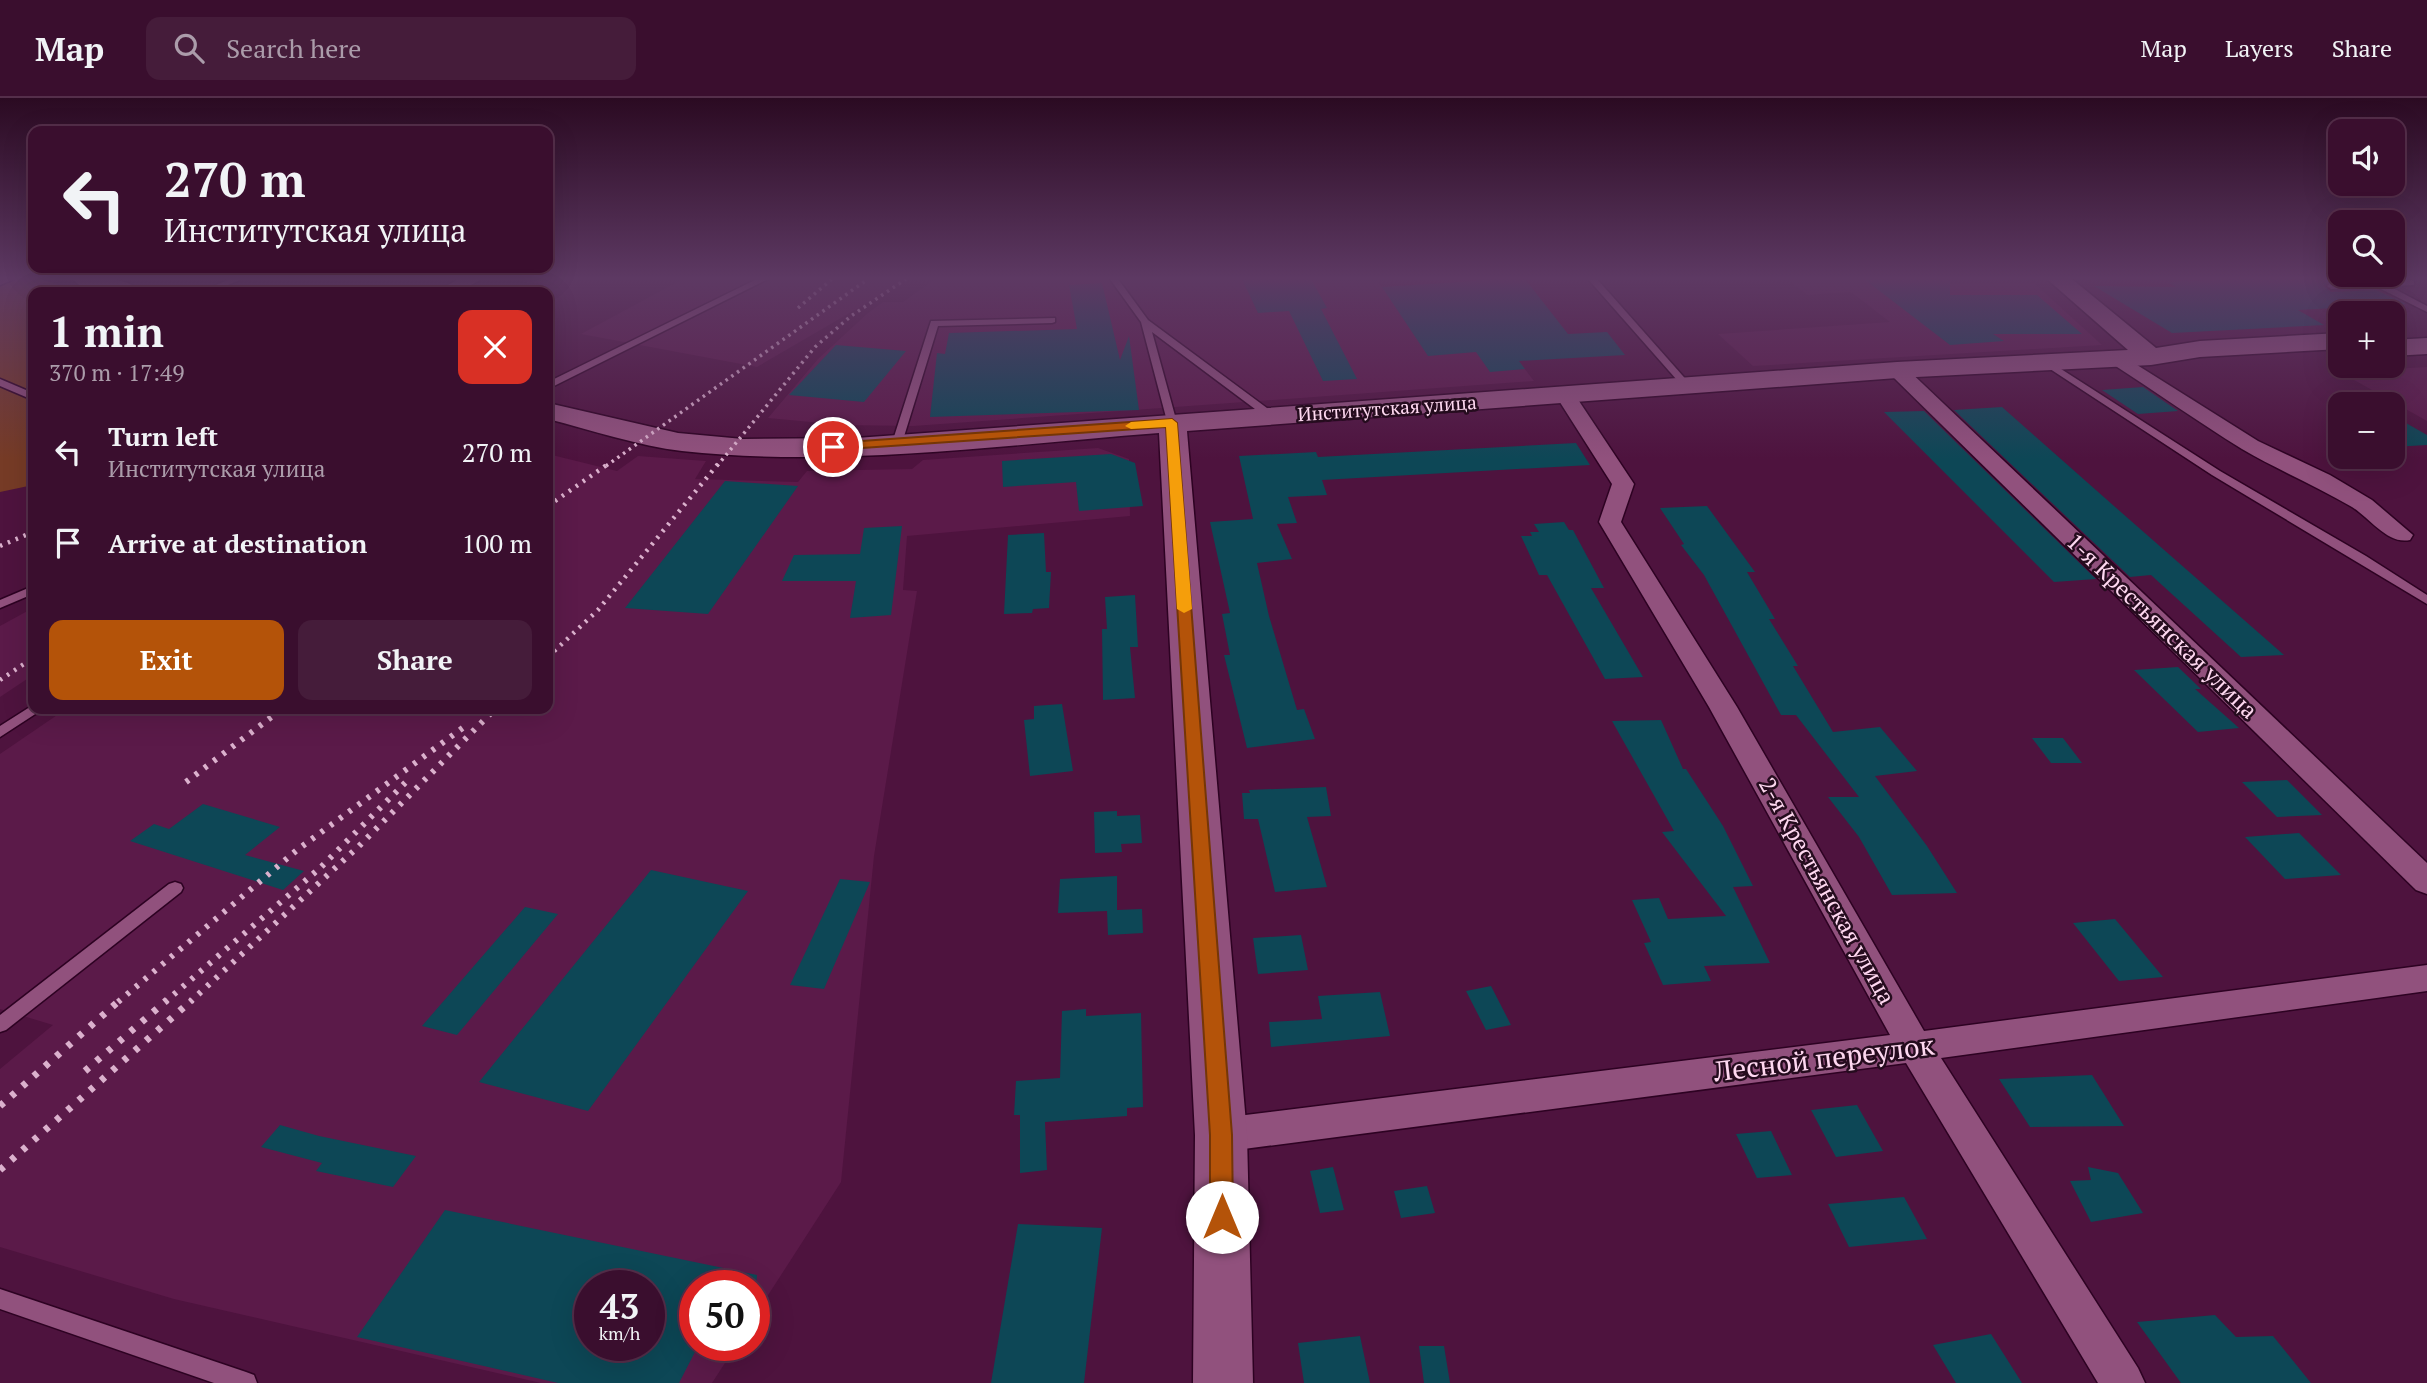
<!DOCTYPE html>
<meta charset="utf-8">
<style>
:root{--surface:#3a0e2e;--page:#451c3a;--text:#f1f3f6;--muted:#ab9caa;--line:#542e4a;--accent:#b45309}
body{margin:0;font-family:"PT Serif",serif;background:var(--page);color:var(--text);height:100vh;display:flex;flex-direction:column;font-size:26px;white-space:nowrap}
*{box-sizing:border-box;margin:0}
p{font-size:23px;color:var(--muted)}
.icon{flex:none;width:38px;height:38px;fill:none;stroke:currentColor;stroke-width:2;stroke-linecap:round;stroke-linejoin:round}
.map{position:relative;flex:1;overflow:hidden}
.panel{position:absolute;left:28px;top:189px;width:525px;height:427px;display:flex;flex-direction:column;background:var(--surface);border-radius:14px;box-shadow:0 7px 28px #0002,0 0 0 2px var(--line)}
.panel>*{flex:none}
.banner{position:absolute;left:28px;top:28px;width:525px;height:147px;border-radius:14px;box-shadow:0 7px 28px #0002,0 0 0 2px var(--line);background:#3a0e2e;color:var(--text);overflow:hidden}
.tools{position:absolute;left:2328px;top:21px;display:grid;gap:14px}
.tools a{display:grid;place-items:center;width:77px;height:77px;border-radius:14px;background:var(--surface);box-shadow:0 7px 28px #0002,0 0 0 2px var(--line);font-size:35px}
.speed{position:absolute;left:574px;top:1172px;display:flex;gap:14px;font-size:35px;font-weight:700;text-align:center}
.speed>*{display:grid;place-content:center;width:91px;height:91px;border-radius:50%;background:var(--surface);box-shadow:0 7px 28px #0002,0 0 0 2px var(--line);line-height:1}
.speed small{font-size:18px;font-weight:400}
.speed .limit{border:10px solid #d22;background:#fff;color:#111}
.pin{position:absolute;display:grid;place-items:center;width:60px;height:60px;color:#fff;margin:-30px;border:4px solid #fff;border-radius:50%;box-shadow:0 2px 7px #0007}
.me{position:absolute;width:77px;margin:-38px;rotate:0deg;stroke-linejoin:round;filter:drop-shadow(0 0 5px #0008)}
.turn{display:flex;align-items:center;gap:24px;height:147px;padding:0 21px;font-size:32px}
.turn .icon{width:91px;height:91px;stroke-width:2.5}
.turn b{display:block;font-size:49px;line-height:60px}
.round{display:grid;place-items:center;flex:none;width:74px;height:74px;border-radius:14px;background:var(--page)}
.headline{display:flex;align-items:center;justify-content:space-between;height:119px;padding:0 21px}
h1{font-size:42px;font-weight:800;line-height:52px}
.button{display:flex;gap:14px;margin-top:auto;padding:14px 21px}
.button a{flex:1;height:80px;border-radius:14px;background:var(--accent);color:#fff;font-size:28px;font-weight:800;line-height:80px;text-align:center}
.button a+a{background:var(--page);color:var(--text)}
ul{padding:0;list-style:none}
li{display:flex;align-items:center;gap:21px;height:91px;padding:0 21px}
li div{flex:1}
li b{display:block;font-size:26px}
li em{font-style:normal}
header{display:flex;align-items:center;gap:42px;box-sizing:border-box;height:98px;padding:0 35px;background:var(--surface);border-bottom:2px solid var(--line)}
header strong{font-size:33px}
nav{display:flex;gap:38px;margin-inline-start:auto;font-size:24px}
.search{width:490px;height:63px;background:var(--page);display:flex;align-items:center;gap:18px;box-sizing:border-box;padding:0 24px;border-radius:14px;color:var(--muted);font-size:26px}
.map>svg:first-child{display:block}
.built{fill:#5b1a49;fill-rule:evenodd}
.green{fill:#763b26}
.building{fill:#0d4756;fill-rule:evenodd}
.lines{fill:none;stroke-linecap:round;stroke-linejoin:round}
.lane-casing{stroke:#2d0222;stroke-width:3}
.street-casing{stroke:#2d0222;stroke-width:3}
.secondary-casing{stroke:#2d0222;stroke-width:3}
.lane{fill:#91517d;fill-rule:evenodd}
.street{fill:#91517d;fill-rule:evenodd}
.secondary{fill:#91517d;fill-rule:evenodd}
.rail-far3{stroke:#dbb1cd;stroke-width:3.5;stroke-dasharray:2.5 4.5;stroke-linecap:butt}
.rail-far2{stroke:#dbb1cd;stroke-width:4.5;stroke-dasharray:2.5 6;stroke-linecap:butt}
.rail-far1{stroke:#dbb1cd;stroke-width:6;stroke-dasharray:3.5 8;stroke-linecap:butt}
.rail{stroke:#dbb1cd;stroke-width:7;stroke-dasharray:5 10;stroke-linecap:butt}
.route{fill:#b45309;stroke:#753606;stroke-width:2}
.slow{fill:#f59e0b}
.labels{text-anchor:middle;stroke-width:5;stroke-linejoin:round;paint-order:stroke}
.far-street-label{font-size:19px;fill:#fed8f0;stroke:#250c1e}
.street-label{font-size:23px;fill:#fed8f0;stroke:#250c1e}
.near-street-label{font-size:28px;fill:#fed8f0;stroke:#250c1e}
</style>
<header>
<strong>Map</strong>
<div class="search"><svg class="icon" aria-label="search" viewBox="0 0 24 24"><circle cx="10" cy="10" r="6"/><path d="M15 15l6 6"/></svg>Search here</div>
<nav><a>Map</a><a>Layers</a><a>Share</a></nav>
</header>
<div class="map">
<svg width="2427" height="1285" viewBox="0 0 2427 1285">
<rect width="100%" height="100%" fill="#4e133e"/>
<g class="built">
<path d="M683,181H908L757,269L581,236Z"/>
<path d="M935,181L1377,183L1382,189L1500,239L1534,283L913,328L843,327L768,320L818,261L868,215L883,204H903Z"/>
<path d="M1788,181H1901L1916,186L2034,185L2102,247L1753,268L1718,236L1890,224L1851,194L1807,197Z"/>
<path d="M2427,269V323L2340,274Z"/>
<path d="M1098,350L1129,361L1130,418L907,438L903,492L917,493L874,758L841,1084L754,1219V1188H695V1248H736L712,1285H541L174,1201L0,1149V971L53,927L0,911V656L66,611H548V356L617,373L638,358L706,363L695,381L798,384L807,373L912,371L923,362ZM590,1188H649V1248H590Z"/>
<path d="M33,510V577L0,599V528Z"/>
</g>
<path class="green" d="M0,181H39L81,194H33V387L0,394Z"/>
<g class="building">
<path d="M1242,181H1311L1327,210L1321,211L1357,281L1323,283L1289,213L1258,215Z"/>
<path d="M1475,181H1525L1568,236L1607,234L1625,257L1519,263L1525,271L1490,274L1476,254L1428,258L1382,189L1476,183Z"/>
<path d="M1864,181H1950V197H2037L2082,236H1993L2004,243L1950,247Z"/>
<path d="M2239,181H2363L2331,182L2324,188L2331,194L2376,192L2406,206L2298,212L2324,227L2172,235L2094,188L2176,189L2168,184Z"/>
<path d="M1102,185L1120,262L1129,238L1139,312L930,319L937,255L945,256L949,235L1077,231L1069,187Z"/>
<path d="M836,247L906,253L864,304L789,297Z"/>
<path d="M2143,289L2159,300L2178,313L2138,316L2102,292Z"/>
<path d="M2002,309L2114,408L2284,557L2241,559L2151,477L2130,479L1954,312Z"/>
<path d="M1924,313L2096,481L2054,484L1884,314Z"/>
<path d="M2392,317L2427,337V347L2392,349Z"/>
<path d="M1576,345L1590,367L1322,382L1327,397L1288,399L1297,425L1277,426L1292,461L1257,465L1269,518L1297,612L1304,611L1315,641L1247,650L1224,557H1230L1222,516L1230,515L1210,424L1253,421L1239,358L1316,354L1318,359Z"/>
<path d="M1111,356L1135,365L1143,408L1079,413L1076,384L1003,389L1002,363Z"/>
<path d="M725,383L798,388L708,516L625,510Z"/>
<path d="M1707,408L1755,474H1747L1775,521H1769L1798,568H1793L1833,634L1880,629L1917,673L1875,678L1927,748L1957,795L1892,797L1859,739L1828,699H1859L1796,617H1781L1704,477L1681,447L1684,446L1660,410Z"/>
<path d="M1564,424L1569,432H1573L1604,490H1591L1643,579L1605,581L1547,477H1539L1521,438H1532L1530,434H1539L1534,426Z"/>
<path d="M902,428L891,517L850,520L856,483H782L794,457L860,456L864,430Z"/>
<path d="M1044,435L1046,474H1051L1049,510L1033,511L1032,515L1004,516L1008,437Z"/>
<path d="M1135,497L1138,549H1130L1135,600L1103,602L1102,531H1107L1105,499Z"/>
<path d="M2178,569L2201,591H2195L2239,630L2198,634L2134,572Z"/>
<path d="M1062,606L1073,673L1030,678L1024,622L1034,621V608Z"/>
<path d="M1661,622L1683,671H1686L1723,728L1753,788L1733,789L1770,865L1704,868L1711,883L1663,887L1644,845L1651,844L1632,802L1659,800L1668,821L1726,818L1662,734L1674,733L1612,623Z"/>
<path d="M2032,640H2063L2082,665H2051Z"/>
<path d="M2287,682L2322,717L2277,719L2242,684Z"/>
<path d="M1326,689L1331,718L1307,719L1327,789L1275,794L1258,721H1244L1242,695H1250L1249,692Z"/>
<path d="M203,706L280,729L245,757L304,773L283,792L130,743L154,726L169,731Z"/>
<path d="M1117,713V718L1140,717L1142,745L1121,746L1122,754L1095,755L1094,714Z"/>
<path d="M2299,735L2341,777L2285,781L2245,739Z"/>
<path d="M651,772L748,793L588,1013L479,984Z"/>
<path d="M1117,778V812L1142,811L1143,835L1108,837L1107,813L1058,815L1060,781Z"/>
<path d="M840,781L870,784L824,891L790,887Z"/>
<path d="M525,809L558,816L457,937L422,928Z"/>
<path d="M2115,821L2163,879L2119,883L2073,825Z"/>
<path d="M1301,837L1308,872L1258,876L1253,840Z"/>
<path d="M1491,888L1511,927L1486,932L1466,893Z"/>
<path d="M1380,894L1390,938L1271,949L1269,924L1322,921L1318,898Z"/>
<path d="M1086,911V918L1141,915L1143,1009L1127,1010V1018L1045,1024L1047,1072L1020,1075V1017H1014L1016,983L1060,980L1062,913Z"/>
<path d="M2092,977L2124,1028L2030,1029L1999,981Z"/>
<path d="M1857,1007L1883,1053L1836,1059L1811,1012Z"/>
<path d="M280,1027L319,1038L416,1058L393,1089L316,1073L322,1065L261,1049Z"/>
<path d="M1771,1033L1792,1077L1757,1080L1736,1036Z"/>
<path d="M1333,1069L1344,1112L1320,1115L1310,1073Z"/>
<path d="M2088,1069L2118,1075L2143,1115L2091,1124L2070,1083L2091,1082Z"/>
<path d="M1427,1088L1435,1115L1401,1120L1394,1093Z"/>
<path d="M1904,1099L1927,1141L1849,1149L1828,1106Z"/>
<path d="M445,1112L757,1177L756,1188H695V1254L679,1285H558L357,1239ZM590,1188H649V1248H590Z"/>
<path d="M1018,1126L1102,1130L1084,1285H991Z"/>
<path d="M2215,1217L2236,1239L2273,1238L2311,1285H2181L2137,1224Z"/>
<path d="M1991,1236L2022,1285H1956L1933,1247Z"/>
<path d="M1360,1238L1370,1285H1304L1298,1245Z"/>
<path d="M1419,1248H1444L1450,1285H1424Z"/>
</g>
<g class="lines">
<g class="lane-casing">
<g id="lane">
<path d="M0,181H14L0,187Z"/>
<path d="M230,181H242L211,194H200Z"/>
<path d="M757,181H768L548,291V284Z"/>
<path d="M1110,181H1118L1148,222L1275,316V320H1267L1152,234L1177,325L1168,327L1141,224Z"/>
<path d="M1588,181H1597L1690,286V290H1684Z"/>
<path d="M2411,182L2414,183V187L2389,188L2427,208V214L2377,189L2331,191L2327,188L2331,185Z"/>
<path d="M1055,220V224L1052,225L938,228L902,345L901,347H893L892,345L931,223Z"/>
<path d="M2047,262L2220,373L2366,458L2427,497V506L2212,377L2044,267L2042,265Z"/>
<path d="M0,281L33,295V302L0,288Z"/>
<path d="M33,488V496L0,510V502Z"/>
<path d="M33,607V611H43L0,639V628Z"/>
<path d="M175,784L181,786L183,790L181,794L6,932L0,934V917L169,786Z"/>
<path d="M0,1191L246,1274L254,1277L257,1285H214L0,1211Z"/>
</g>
</g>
<g class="street-casing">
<g id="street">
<path d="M459,181H482L458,194H435Z"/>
<path d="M2118,255L2258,343L2330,377L2372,402L2413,437L2410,442C2388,447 2370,420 2352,409C2316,388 2278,372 2242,351C2198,324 2155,293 2111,265L2109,261L2111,257Z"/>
<path d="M1897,266L1904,268L2427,765V796L2416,792L1890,276L1888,272L1890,268Z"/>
<path d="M1566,292L1573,294L1634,386L1621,424L1737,609L1924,933L2427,867V893L1941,960L2138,1270L2145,1285H2098L1906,965L1221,1054L1208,1049L1202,1037L1208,1025L1221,1020L1890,937L1709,609L1599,424L1612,386L1556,298Z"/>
</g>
</g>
<g class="secondary-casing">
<g id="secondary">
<path d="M73,181C91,181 128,177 140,194C121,195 85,198 73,181Z"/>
<path d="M2047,181H2072L2156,250L2200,243L2340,235V251L2200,259L2151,267L1897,280L1187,333L1247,1037L1253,1285H1193L1195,1037L1159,335C1003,347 837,370 682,353C639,348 591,332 548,321V305L678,335L743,341L856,340L1897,264L2128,252Z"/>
<path d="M2427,240V256L2392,258V242Z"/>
</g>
</g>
<use href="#lane" class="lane"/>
<use href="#street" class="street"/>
<use href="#secondary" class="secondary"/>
<g class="rail-far3">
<path d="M798,210L832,181"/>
<path d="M548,220L552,218"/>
<path d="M606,368L868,181"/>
<path d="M717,368L815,249L851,218L906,181"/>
</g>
<g class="rail-far2">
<path d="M548,408L608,366"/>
<path d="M0,448L33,434"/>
<path d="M548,559L598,512L718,366"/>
<path d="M0,582L33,560"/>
</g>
<g class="rail-far1">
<path d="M186,684L282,611"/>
<path d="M118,904L297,752L468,626"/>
<path d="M165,904L320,770L410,680"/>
<path d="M190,904L359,748L495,611"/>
</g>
<g class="rail">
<path d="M85,973L167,902"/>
<path d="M0,1008L120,902"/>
<path d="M0,1072L192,902"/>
</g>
</g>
<linearGradient id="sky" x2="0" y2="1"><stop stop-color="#2b0a22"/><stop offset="0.5" stop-color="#5d3963"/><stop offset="1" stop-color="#5d3963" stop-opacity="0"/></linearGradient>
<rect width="2427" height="361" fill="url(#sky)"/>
<path class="route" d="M1172,321L1177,325L1232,1037L1233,1119L1229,1127L1222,1130L1214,1127L1210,1119V1037L1166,329L833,352L827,349L833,345Z"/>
<path class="slow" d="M1172,321L1177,325L1192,511L1184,515L1177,511L1166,329L1131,331L1125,328L1131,324Z"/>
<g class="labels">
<g class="far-street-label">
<text transform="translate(1387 310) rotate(-4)" y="7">Институтская улица</text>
</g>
<g class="street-label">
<text transform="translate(2162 528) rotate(44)" y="8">1-я Крестьянская улица</text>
<text transform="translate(1827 793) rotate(61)" y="8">2-я Крестьянская улица</text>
</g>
<g class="near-street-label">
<text transform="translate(1824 960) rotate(-7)" y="10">Лесной переулок</text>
</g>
</g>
</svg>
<div class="tools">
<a><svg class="icon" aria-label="sound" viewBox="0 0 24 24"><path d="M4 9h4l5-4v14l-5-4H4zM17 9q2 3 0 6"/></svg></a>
<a><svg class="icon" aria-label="search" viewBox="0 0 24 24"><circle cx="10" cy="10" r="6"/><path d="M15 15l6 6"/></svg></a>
<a>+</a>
<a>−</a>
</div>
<div class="speed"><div>43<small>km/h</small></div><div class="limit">50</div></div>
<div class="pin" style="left:833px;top:349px;background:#d93025"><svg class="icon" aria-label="arrive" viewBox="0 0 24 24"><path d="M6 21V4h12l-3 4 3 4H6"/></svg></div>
<svg class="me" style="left:1222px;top:1119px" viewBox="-20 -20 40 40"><circle r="19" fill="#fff"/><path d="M0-13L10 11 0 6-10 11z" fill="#b45309"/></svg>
<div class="banner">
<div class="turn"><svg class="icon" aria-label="left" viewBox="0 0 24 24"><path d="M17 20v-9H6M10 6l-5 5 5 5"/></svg><div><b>270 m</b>Институтская улица</div></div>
</div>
<section class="panel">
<div class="headline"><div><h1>1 min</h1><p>370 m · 17:49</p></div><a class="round" style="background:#d93025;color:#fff"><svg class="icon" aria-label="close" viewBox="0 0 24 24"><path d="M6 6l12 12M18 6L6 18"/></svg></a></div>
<ul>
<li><svg class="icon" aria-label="left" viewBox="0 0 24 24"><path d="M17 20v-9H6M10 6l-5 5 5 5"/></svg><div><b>Turn left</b><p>Институтская улица</p></div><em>270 m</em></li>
<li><svg class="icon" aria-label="arrive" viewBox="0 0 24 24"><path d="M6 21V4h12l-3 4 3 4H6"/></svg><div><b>Arrive at destination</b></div><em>100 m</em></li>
</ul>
<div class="button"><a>Exit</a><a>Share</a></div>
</section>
</div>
